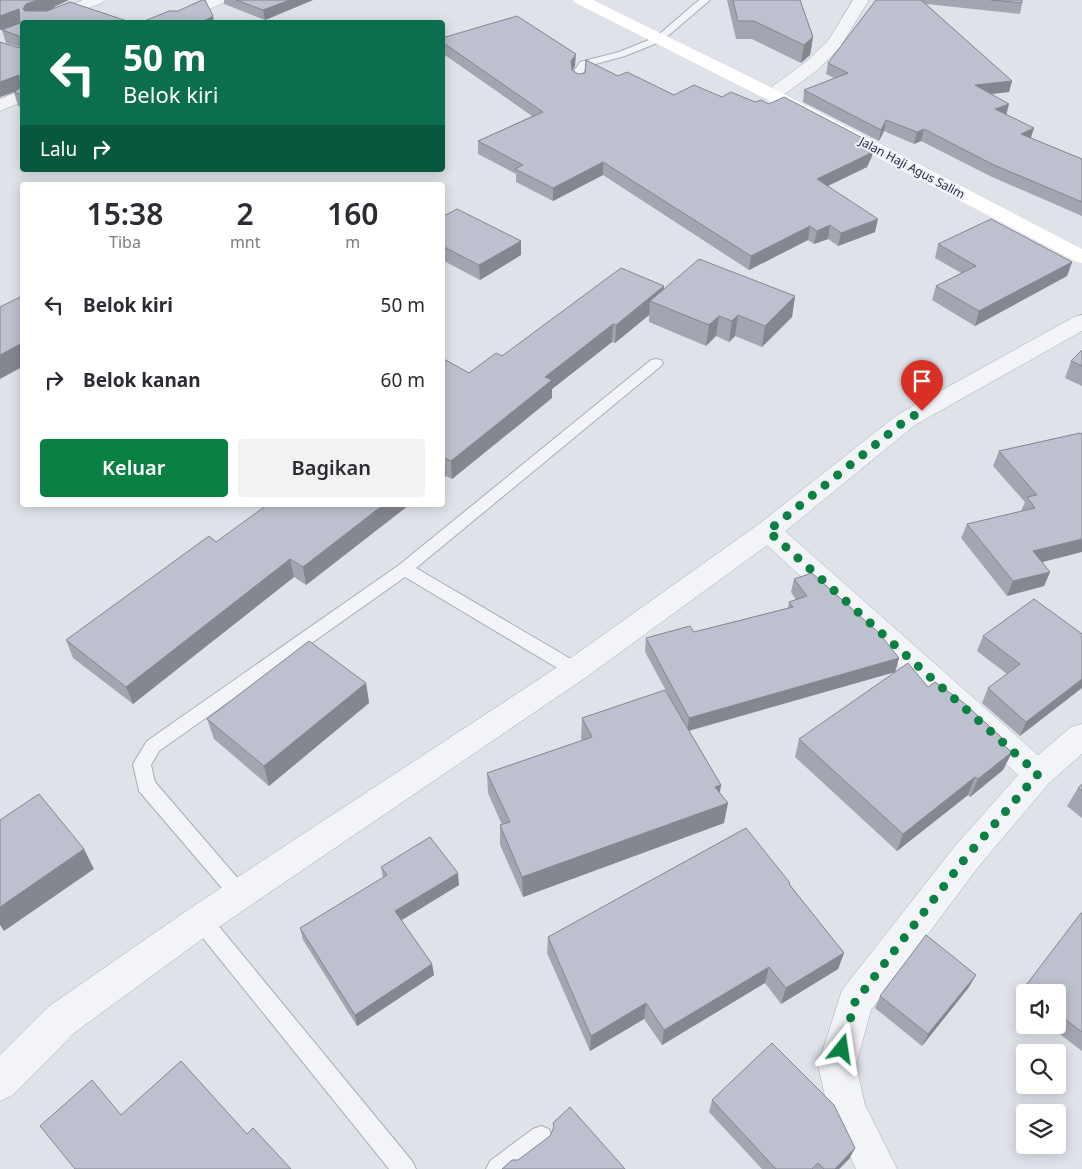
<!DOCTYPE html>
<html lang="id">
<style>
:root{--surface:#fff;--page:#f2f2f3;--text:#2b2b33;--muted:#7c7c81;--accent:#0b8043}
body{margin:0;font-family:"Noto Sans",sans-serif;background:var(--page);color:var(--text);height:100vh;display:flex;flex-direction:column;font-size:19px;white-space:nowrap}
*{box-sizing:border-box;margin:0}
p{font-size:16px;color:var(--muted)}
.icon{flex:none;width:28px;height:28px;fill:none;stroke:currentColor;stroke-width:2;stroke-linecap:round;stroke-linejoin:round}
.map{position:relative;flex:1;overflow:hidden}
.sheet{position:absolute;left:20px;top:182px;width:425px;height:325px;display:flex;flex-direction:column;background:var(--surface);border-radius:5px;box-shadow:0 2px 12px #0003}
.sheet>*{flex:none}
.banner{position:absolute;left:20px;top:20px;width:425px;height:152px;border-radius:5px;box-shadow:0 2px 12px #0003;background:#0b6e4f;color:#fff;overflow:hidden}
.controls{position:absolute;left:1016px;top:984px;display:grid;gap:10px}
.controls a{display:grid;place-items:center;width:50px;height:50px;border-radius:5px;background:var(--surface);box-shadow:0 2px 12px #0003;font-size:25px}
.pin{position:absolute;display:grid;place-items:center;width:42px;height:42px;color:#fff;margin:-51px -21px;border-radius:50% 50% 50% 0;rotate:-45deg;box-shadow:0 0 5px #0007}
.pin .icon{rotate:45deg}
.me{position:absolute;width:55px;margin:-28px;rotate:15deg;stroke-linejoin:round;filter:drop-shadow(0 0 4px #0008)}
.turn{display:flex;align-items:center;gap:18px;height:105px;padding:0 20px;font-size:22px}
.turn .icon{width:65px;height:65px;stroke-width:2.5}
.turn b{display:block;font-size:35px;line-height:42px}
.then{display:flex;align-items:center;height:48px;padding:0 20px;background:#0003;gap:10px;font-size:19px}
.eta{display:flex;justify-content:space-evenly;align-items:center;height:85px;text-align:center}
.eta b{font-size:30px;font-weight:600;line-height:35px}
.cta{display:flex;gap:10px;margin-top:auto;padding:10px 20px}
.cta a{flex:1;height:58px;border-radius:5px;background:var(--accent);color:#fff;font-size:20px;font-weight:600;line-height:58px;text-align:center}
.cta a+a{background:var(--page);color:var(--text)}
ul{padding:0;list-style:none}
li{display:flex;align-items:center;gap:15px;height:75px;padding:0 20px}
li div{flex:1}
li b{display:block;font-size:19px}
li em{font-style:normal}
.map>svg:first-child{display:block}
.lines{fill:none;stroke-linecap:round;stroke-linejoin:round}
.service-casing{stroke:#a8abb8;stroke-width:2}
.minor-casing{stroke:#a8abb8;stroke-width:1}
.tertiary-casing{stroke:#a8abb8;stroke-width:1}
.service{fill:#f3f4f8;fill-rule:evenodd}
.minor{fill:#f3f4f8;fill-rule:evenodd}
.tertiary{fill:#f3f4f8;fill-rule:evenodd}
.secondary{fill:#fff;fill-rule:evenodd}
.wall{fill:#a3a5b1}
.shaded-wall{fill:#848690}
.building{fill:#bdc0ce;stroke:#848690}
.route{stroke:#0b8043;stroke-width:9;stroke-dasharray:0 16.2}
.labels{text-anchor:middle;stroke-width:4;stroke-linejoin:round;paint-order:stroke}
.far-street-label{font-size:12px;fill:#272b44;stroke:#f0f1f8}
</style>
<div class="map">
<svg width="1082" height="1169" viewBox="0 0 1082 1169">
<rect width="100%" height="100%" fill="#e0e2ea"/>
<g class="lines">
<g class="service-casing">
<g id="service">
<path d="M699,0H710L662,41L625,56L588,66L583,73V84L579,85L574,82L573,73L580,62L619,52L656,37Z"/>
<path d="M656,359L661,360L663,363L661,366L416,568L581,665L584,670L581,675L575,677L569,675L405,577L159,751L151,765L155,782L247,889L250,895L247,901L240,904L233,901L139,791L133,764L147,741L399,565L651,360Z"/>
<path d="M201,911L208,913L412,1161L416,1169H389L194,927L191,920L194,913Z"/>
<path d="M541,1126L549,1129L552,1137L549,1145L517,1169H486L490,1161L533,1129Z"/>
</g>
</g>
<g class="minor-casing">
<g id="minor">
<path d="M83,0H105L102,3L50,22H29L31,19Z"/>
<path d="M205,0H226L223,3L180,22H160L162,19Z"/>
<path d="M853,0H869L840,47L819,69L778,99L772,100L766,99L763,95L766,91L807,61L828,41Z"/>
<path d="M22,90V102L0,111V99Z"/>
<path d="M768,522L777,524L1038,755L1071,727L1082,724V754L1049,783L979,866L871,1010L856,1065L865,1105L897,1169H856L828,1110L818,1065L842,990L955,846L1018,775L759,538L755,531L759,524Z"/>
</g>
</g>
<g class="tertiary-casing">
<path id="tertiary" d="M1082,315V331L915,425L777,538L585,678L213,931L74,1033L13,1095L0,1101V1055L48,1007L189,909L565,662L759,524L897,415L1074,317Z"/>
</g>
<use href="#service" class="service"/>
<use href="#minor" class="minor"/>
<use href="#tertiary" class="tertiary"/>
<path class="secondary" d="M573,0H593L778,91L1082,249V263L1075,261L766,99L576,3Z"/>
</g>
<g class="wall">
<path d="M0,0L54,7V8L22,22V107L18,106L14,92L0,97V42L19,48V47L6,43L2,30H0Z"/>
<path d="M224,0H313L265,20L224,4Z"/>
<path d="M727,0H800L813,37L810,55L801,63L752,39H736Z"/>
<path d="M876,0H1022V3L1020,14L926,4L1012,81L1009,92L991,94L1006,115L1034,128L1031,138L1082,159V216L990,176L921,141L914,144L884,131L879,141L803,102L804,90L834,78L826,74L828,63Z"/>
<path d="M442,38L575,66L573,70L578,74L618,76L674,95L722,97L755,102L769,104L874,144L872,156L867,167L828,186L875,232L838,246L828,239L814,244L808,240L749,270L603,175L553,201L516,182V174L478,154V141L532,116L442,53Z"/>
<path d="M442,217L521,241V255L480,280L442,260Z"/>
<path d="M938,244L1072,262L1067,276L975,326L932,300L936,286L961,273L935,258Z"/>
<path d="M664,289L795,296L792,317L762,347L735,336L729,342L716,336L706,346L649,322V315L615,343L612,342L552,389V398L452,479L446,476L442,479V358L469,373L502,356Z"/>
<path d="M1082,350V386L1065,378L1071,361Z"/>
<path d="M1080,433L1042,562L1050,572L1044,586L1007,596L961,538L967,524L1021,511L1025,502L993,466L999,451Z"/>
<path d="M409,505L306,585L294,577L133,704L73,658L66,640L216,542Z"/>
<path d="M794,579L899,658L895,672L689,731L721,785L720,793L724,823L523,897L500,845V825H502L488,793L487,773L582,741L581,738L582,718L670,698L645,652L646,638L694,632L788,608L789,602L796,600L791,592Z"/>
<path d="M1082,634L1020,736L982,703L988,688L1007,674L977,651L983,636Z"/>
<path d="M366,683L369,703L269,786L214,739L207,719Z"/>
<path d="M928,687L1002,738L1000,743L1012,752L1003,770L970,797L968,795L897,851L795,757L799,739Z"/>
<path d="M1082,784V818L1067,806L1078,788Z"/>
<path d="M381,867L459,885L401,920L432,964L434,975L357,1026L303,940L300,928L383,878Z"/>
<path d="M790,885L844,953L838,969L781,1004L765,983L662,1045L644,1019L590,1051L547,953L548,937Z"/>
<path d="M1082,913V1051L1048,1025H1058V992H1025V1007L1016,1000L1024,988Z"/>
<path d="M969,987L922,1046L875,1008L880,996Z"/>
<path d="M712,1100L855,1148L849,1159L839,1169H762L709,1112Z"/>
</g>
<g class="shaded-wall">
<path d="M38,0H69L54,7V9L30,17L23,9L26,4Z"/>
<path d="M290,0H313L265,20L263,10Z"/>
<path d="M19,9L23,22L0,30V16Z"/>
<path d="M213,16L214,22H202Z"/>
<path d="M813,37L810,55L801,63L804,45Z"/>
<path d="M576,54L575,66L571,73V61Z"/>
<path d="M19,75L22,89L0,97V82Z"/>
<path d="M1012,81L1009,92L972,96L975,85Z"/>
<path d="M1009,104L1006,116L995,109Z"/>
<path d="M886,120L884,131L879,141L881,130Z"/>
<path d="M1034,128L1030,139L1021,134Z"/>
<path d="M924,129L921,141L914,144L917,132Z"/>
<path d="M874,144L872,156L867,167L815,192L817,179Z"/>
<path d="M603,162V175L553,201V188Z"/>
<path d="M878,219L875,232L838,246L841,233Z"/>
<path d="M830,225L828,239L814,244L817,231Z"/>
<path d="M810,226L808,240L749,270L751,256Z"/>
<path d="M521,241V255L480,280L479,265Z"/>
<path d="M1072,262L1067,276L975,326L979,311Z"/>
<path d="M664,286L663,304L650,301L649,315L615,343L616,325Z"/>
<path d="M795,296L792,317L762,347L765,326Z"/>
<path d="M738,315L735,336L729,342L732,321Z"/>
<path d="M719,316L716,336L706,346L709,325Z"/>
<path d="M613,324L612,342L552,389V398L452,479L451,461L545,377Z"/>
<path d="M22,343V367L0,379V355Z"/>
<path d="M445,458L446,476L442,479V460Z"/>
<path d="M383,505H409L306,585L303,567Z"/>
<path d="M1082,539V552L1027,566L1033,551Z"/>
<path d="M290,559L294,577L133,704L126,687Z"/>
<path d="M1050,572L1044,586L1007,596L1013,581Z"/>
<path d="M899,658L895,672L687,731L689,718Z"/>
<path d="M1082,679V688L1020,736L1026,722Z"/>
<path d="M366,683L369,703L269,786L264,766Z"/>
<path d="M1012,752L1003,770L970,797L978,779Z"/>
<path d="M975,777L968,795L897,851L903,834Z"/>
<path d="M721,785L717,805L715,787Z"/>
<path d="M728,803L724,823L523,897L522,877Z"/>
<path d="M84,849L94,869L4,931L0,925V907Z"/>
<path d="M458,873L459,885L397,923L395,911Z"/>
<path d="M844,953L838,969L781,1004L786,988Z"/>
<path d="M432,964L434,975L357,1026L355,1015Z"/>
<path d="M769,967L765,983L662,1045L664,1030Z"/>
<path d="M976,975L969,987L922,1046L928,1034Z"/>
<path d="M646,1003L644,1019L590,1051L591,1036Z"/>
<path d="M855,1148L849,1159L839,1169H835Z"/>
</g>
<g class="building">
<path d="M0,0H38L26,4L23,9L25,11H47L70,2L130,22H22V95L14,92L20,88L19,75L0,82V42L19,48V36L2,30L20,23L19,9L0,16Z"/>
<path d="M202,0H205L213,16L202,22H142L169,11H178Z"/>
<path d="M236,0H290L263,10Z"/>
<path d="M733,0H800L813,37L804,45L754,21H738Z"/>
<path d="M876,0H921L1012,81L975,85L1009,104L995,109L1034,128L1021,134L1082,159V202L994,165L924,129L917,132L886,120L881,130L804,90L848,73L828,63Z"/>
<path d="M991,0H1022V3Z"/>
<path d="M517,16L576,54L571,61L572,70L578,74L585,73L586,60L618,76L627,72L674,95L694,85L722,97L731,92L755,102L761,100L769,104L784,97L874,144L869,154L817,179L878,219L841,233L830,225L817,231L810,226L751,256L603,162L553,188L515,169L523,165L478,141L543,112L442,42V38Z"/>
<path d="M457,209L521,241L479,265L442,246V217Z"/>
<path d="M991,219L1072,262L979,311L936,286L976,266L938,244Z"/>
<path d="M699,259L795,296L765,326L738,315L732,321L719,316L709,325L650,301Z"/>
<path d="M621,268L664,286L616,325L613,324L545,377L552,380L451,461L445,458L442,460V358L469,373L496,353L502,356Z"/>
<path d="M22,296V343L0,355V307Z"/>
<path d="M1082,350V366L1071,361Z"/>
<path d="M1080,433L1082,434V539L1033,551L1050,572L1013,581L967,524L1035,508L1027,497L1037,495L999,451Z"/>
<path d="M267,505H383L303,567L290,559L126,687L66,640L209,536L216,542Z"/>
<path d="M812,573L879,633L899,658L689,718L646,638L690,626L694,632L793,607L789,602L807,596L794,579Z"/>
<path d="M1034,599L1082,634V679L1026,722L988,688L1020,664L983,636Z"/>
<path d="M309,641L366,683L264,766L207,719Z"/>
<path d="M908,663L928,687L935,682L964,703L1002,738L998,741L1012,752L978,779L975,777L903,834L799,739Z"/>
<path d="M665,690L721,785L715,787L728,803L522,877L500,825L510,822L487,773L592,737L582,718Z"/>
<path d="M1082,784V791L1078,788Z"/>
<path d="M39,794L84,849L0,907V820Z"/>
<path d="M746,828L790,883L789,884L844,953L786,988L769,967L664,1030L646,1003L591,1036L548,937Z"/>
<path d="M430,837L458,873L395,911L432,964L355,1015L300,928L387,875L381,867Z"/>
<path d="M1081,913H1082V1032L1058,1014V992H1030L1024,988Z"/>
<path d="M926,935L976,975L928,1034L880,996Z"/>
<path d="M772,1043L834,1105L855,1148L835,1169H824L818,1163L812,1169H776L712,1100Z"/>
<path d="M181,1061L247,1134L253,1128L291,1169H75L40,1126L92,1080L121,1115Z"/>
<path d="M570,1107L625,1169H502L512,1160H518L550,1136L554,1127L553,1123Z"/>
</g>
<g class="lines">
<path class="route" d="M842,1049L855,1002L967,856L1038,774L768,531L906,420L922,411"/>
</g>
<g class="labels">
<g class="far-street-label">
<text transform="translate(912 168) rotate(28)" y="4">Jalan Haji Agus Salim</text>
</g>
</g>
</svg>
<div class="controls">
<a><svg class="icon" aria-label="sound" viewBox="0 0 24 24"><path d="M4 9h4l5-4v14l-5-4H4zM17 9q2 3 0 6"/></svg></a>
<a><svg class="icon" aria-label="search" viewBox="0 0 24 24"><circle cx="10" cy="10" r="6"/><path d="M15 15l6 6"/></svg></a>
<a><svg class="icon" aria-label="layers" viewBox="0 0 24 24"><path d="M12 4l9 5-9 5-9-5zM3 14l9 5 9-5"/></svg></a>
</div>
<div class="pin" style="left:922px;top:411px;background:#d93025"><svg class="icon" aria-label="arrive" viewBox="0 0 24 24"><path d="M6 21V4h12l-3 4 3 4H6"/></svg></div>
<svg class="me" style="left:842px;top:1049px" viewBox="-20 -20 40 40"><path d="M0-17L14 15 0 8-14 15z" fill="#0b8043" stroke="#fff" stroke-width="4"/></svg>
<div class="banner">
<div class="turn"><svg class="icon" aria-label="left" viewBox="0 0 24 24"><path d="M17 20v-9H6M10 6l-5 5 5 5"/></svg><div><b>50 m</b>Belok kiri</div></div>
<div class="then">Lalu<svg class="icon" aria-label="right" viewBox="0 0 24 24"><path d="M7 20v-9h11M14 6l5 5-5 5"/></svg></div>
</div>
<section class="sheet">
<div class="eta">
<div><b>15:38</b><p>Tiba</p></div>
<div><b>2</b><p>mnt</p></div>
<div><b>160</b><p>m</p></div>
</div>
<ul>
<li><svg class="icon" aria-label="left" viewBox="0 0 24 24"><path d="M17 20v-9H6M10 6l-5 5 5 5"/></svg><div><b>Belok kiri</b></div><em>50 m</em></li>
<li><svg class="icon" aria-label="right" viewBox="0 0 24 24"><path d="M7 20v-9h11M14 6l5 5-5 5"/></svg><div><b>Belok kanan</b></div><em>60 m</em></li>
</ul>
<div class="cta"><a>Keluar</a><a>Bagikan</a></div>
</section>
</div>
